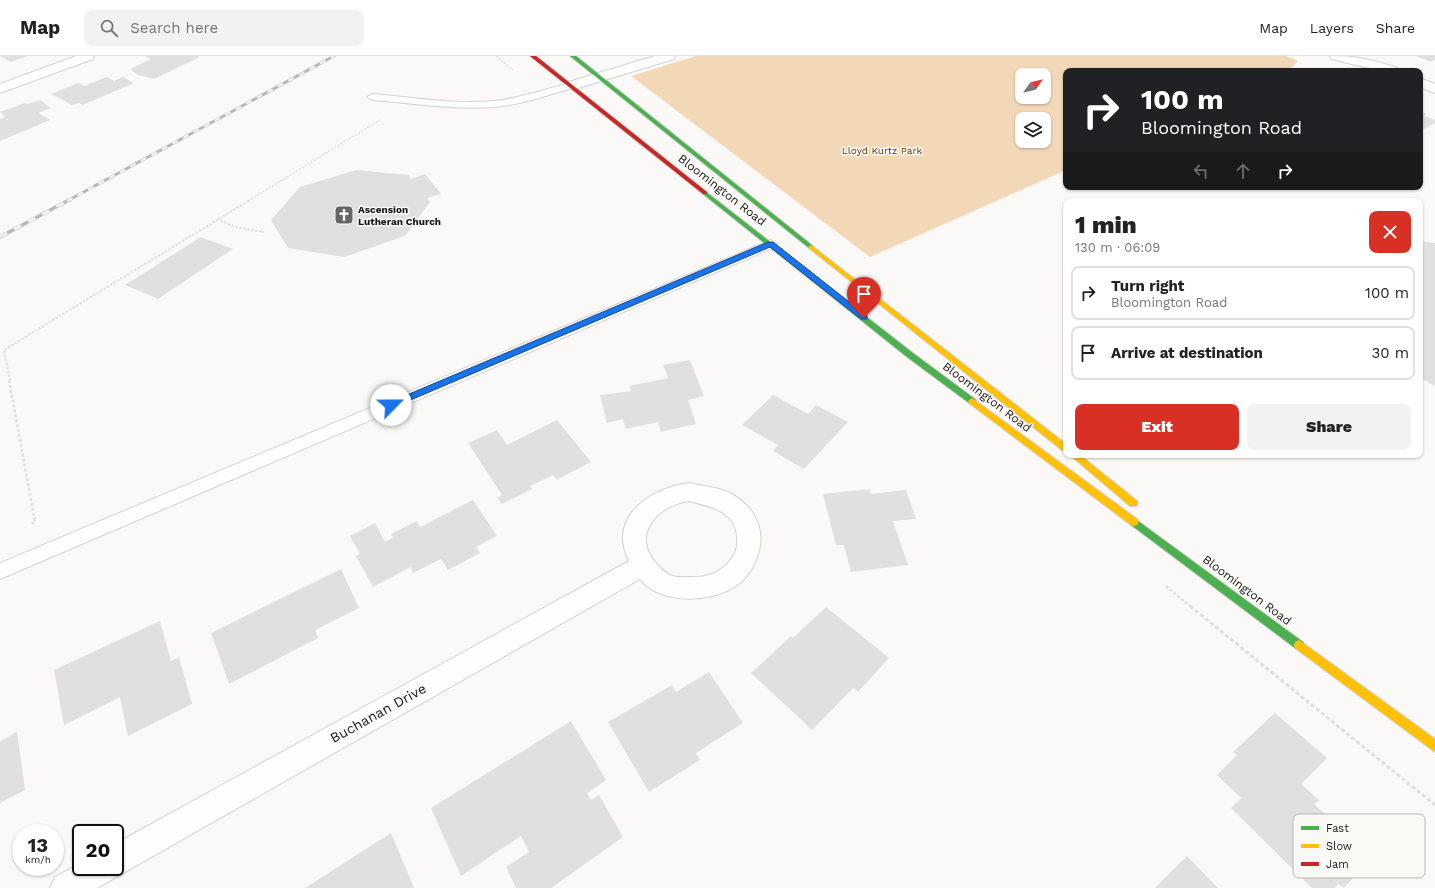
<!DOCTYPE html>
<meta charset="utf-8">
<style>
:root{--surface:#fff;--page:#f2f2f2;--text:#222;--muted:#767676;--line:#e0e0e0;--accent:#d93025}
body{margin:0;font-family:"Work Sans",sans-serif;background:var(--page);color:var(--text);height:100vh;display:flex;flex-direction:column;font-size:15px;white-space:nowrap}
*{box-sizing:border-box;margin:0}
p{font-size:13px;color:var(--muted)}
.icon{flex:none;width:22px;height:22px;fill:none;stroke:currentColor;stroke-width:2;stroke-linecap:round;stroke-linejoin:round}
.map{position:relative;flex:1;overflow:hidden}
.side{position:absolute;left:1063px;top:142px;width:360px;height:260px;display:flex;flex-direction:column;background:var(--surface);border-radius:8px;box-shadow:0 1px 3px #0004}
.side>*{flex:none}
.guide{position:absolute;left:1063px;top:12px;width:360px;height:122px;border-radius:8px;box-shadow:0 1px 3px #0004;background:#202124;color:#fff;overflow:hidden}
.needle{width:26px;rotate:56deg}
.controls{position:absolute;left:1015px;top:12px;display:grid;gap:8px}
.controls a{display:grid;place-items:center;width:36px;height:36px;border-radius:8px;background:var(--surface);box-shadow:0 1px 3px #0004;font-size:20px}
.speed{position:absolute;left:12px;top:768px;display:flex;gap:8px;font-size:20px;font-weight:700;text-align:center}
.speed>*{display:grid;place-content:center;width:52px;height:52px;border-radius:50%;background:var(--surface);box-shadow:0 1px 3px #0004;line-height:1}
.speed small{font-size:10px;font-weight:400}
.speed .limit{border:2px solid #111;border-radius:6px;background:#fff;color:#111}
.pin{position:absolute;display:grid;place-items:center;width:34px;height:34px;color:#fff;margin:-41px -17px;border-radius:50% 50% 50% 0;rotate:-45deg;box-shadow:0 0 4px #0007}
.pin .icon{rotate:45deg}
.me{position:absolute;width:44px;margin:-22px;rotate:67deg;stroke-linejoin:round;filter:drop-shadow(0 0 3px #0008)}
.turn{display:flex;align-items:center;gap:14px;height:84px;padding:0 12px;font-size:18px}
.turn .icon{width:52px;height:52px;stroke-width:2.5}
.turn b{display:block;font-size:28px;line-height:34px}
.lanes{display:flex;align-items:center;height:38px;padding:0 12px;background:#0003;justify-content:center;gap:20px;direction:ltr}
.lanes .off{opacity:.35}
.round{display:grid;place-items:center;flex:none;width:42px;height:42px;border-radius:8px;background:var(--page)}
.head{display:flex;align-items:center;justify-content:space-between;height:68px;padding:0 12px}
h1{font-size:24px;font-weight:800;line-height:30px}
.button{display:flex;gap:8px;margin-top:auto;padding:8px 12px}
.button a{flex:1;height:46px;border-radius:8px;background:var(--accent);color:#fff;font-size:16px;font-weight:800;line-height:46px;text-align:center}
.button a+a{background:var(--page);color:var(--text)}
ul{padding:0;list-style:none}
li{display:flex;align-items:center;gap:12px;height:54px;margin:0 8px 6px;padding:0 4px;border:2px solid var(--line);border-radius:8px}
li div{flex:1}
li b{display:block;font-size:15px}
li em{font-style:normal}
header{display:flex;align-items:center;gap:24px;box-sizing:border-box;height:56px;padding:0 20px;background:var(--surface);border-bottom:1px solid var(--line)}
header strong{font-size:19px}
nav{display:flex;gap:22px;margin-inline-start:auto;font-size:14px}
.search{width:280px;height:36px;background:var(--page);display:flex;align-items:center;gap:10px;box-sizing:border-box;padding:0 14px;border-radius:8px;color:var(--muted);font-size:15px}
.map>svg:first-child{display:block}
.green{fill:#f2d8b7;fill-rule:evenodd}
.building{fill:#e0e0de}
.lines{fill:none;stroke-linecap:round;stroke-linejoin:round}
.lane-casing{stroke:#d4d3d2;stroke-width:2}
.street-casing{stroke:#d4d3d2;stroke-width:2}
.fast-casing{stroke:#d4d3d2;stroke-width:2}
.slow-casing{stroke:#d4d3d2;stroke-width:2}
.jam-casing{stroke:#d4d3d2;stroke-width:2}
.path-far3{stroke:#dfdfde;stroke-width:1.5;stroke-dasharray:2 1.5;stroke-linecap:butt}
.path-far2{stroke:#dfdfde;stroke-width:2;stroke-dasharray:2.5 1.5;stroke-linecap:butt}
.path-far1{stroke:#dfdfde;stroke-width:2.5;stroke-dasharray:3 2;stroke-linecap:butt}
.path{stroke:#dfdfde;stroke-width:3;stroke-dasharray:4 2.5;stroke-linecap:butt}
.lane{fill:#fefefe;fill-rule:evenodd}
.street{fill:#fefefe;fill-rule:evenodd}
.fast{fill:#4caf50;fill-rule:evenodd}
.slow{fill:#ffc107;fill-rule:evenodd}
.jam{fill:#c62828;fill-rule:evenodd}
.rail-far1-casing{stroke:#b9b8b8;stroke-width:3}
.rail-casing{stroke:#b9b8b8;stroke-width:3.5}
.rail-far1{stroke:#fbf9f6;stroke-width:2;stroke-dasharray:6;stroke-linecap:butt}
.rail{stroke:#fbf9f6;stroke-width:2.5;stroke-dasharray:8;stroke-linecap:butt}
.route{fill:#1a73e8;stroke:#114b97}
.labels{text-anchor:middle;stroke-width:3;stroke-linejoin:round;paint-order:stroke}
.far-park-label{font-size:10px;fill:#5e3a00;stroke:#fbf9f6}
.far-poi-label{font-size:10px;font-weight:bold;fill:#181716;stroke:#fbf9f6;text-anchor:start}
.street-label{font-size:12px;fill:#181716;stroke:#fbf9f6}
.near-street-label{font-size:14px;fill:#181716;stroke:#fbf9f6}
.key{fill:#fbf9f6;stroke:#b7b5b3;stroke-width:1}
.key-label{font-size:11px;fill:#181716}
</style>
<header>
<strong>Map</strong>
<div class="search"><svg class="icon" aria-label="search" viewBox="0 0 24 24"><circle cx="10" cy="10" r="6"/><path d="M15 15l6 6"/></svg>Search here</div>
<nav><a>Map</a><a>Layers</a><a>Share</a></nav>
</header>
<div class="map">
<svg width="1435" height="832" viewBox="0 0 1435 832">
<rect width="100%" height="100%" fill="#faf9f7"/>
<path class="green" d="M696,0H1286L1298,5L1288,15H1066V114L870,201L631,20ZM1022,19H1044V41H1022ZM1022,63H1044V85H1022Z"/>
<g class="building">
<path d="M0,0H28L11,6Z"/>
<path d="M145,0H197L200,1L154,23L138,19L130,13L151,3Z"/>
<path d="M1416,0H1435V3L1431,6Z"/>
<path d="M107,21L114,25L123,21L134,27L83,49L79,47L72,49L51,38L78,27L84,30Z"/>
<path d="M40,44L51,52L38,57L50,64L0,85V63L5,61L0,56L25,47L27,48Z"/>
<path d="M1420,55L1427,58L1424,60L1435,64V67L1420,75Z"/>
<path d="M356,114L409,119L411,123L425,118L441,138L427,142L430,146L405,180L344,201L288,192L271,164L300,131Z"/>
<path d="M201,181L233,193L158,243L125,229Z"/>
<path d="M1420,185L1435,187V330L1420,322Z"/>
<path d="M690,304L704,340L688,344L696,368L661,376L658,366L626,373L623,363L607,367L600,339L631,335L629,330L668,322L663,309Z"/>
<path d="M773,339L808,358L816,349L848,366L804,413L773,395L778,389L742,369Z"/>
<path d="M557,364L591,406L556,424L553,419L530,430L532,433L502,448L497,442L502,439L468,387L497,374L507,389Z"/>
<path d="M870,433L871,438L906,434L916,463L893,465L908,509L851,516L844,489H836L823,438Z"/>
<path d="M473,444L497,480L476,491L480,497L448,514L441,503L413,517L411,511L373,531L356,500L360,498L350,480L375,467L385,486L393,482L391,478L417,465L420,471Z"/>
<path d="M341,513L359,552L315,574L318,582L229,628L211,577Z"/>
<path d="M826,551L889,602L858,636L853,632L812,674L751,617L791,580L793,582Z"/>
<path d="M160,565L171,605L179,601L192,648L128,680L120,641L64,669L54,614Z"/>
<path d="M709,616L743,667L696,697L700,704L649,736L608,666L672,629L676,636Z"/>
<path d="M1275,657L1327,702L1301,728L1319,744L1314,748L1372,801L1344,832L1338,828L1335,832H1312L1231,752L1241,742L1217,719L1237,699L1233,696Z"/>
<path d="M571,665L606,724L587,737L591,744L599,739L623,781L551,832H516L506,811L529,796L521,780L461,820L431,752Z"/>
<path d="M17,676L25,734L0,747V685Z"/>
<path d="M391,777L414,832H305Z"/>
<path d="M1187,800L1218,832H1155Z"/>
</g>
<g class="lines">
<g class="lane-casing">
<g id="lane">
<path d="M570,27L573,28L575,30L573,32C547,39 521,49 494,51C454,54 412,47 372,44L367,41L372,38C411,41 456,49 495,45C521,42 545,33 570,27Z"/>
<path d="M771,184L777,188L775,191L0,523V507Z"/>
</g>
</g>
<g class="street-casing">
<g id="street">
<path d="M76,0H94L93,3L0,37V28Z"/>
<path d="M655,0H675L674,3L575,33H565L563,30L565,27Z"/>
<path d="M1330,0C1356,0 1372,3 1397,12L1399,15C1376,15 1353,8 1331,3Z"/>
<path d="M1420,22L1435,28V37L1420,31Z"/>
<path d="M689,427C701,430 716,431 728,436C755,450 768,475 756,504C752,514 745,524 736,530C711,547 660,549 640,523L97,832H50L55,821L81,807V811H115V788L629,505C607,461 650,432 689,427ZM689,445C710,450 737,456 737,482C738,494 734,501 726,509C716,518 707,521 693,521C686,521 678,522 672,520C665,517 660,512 655,506C631,477 659,449 689,445Z"/>
</g>
</g>
<g class="fast-casing">
<g id="fast">
<path d="M570,0H576L813,190V192H809Z"/>
<path d="M705,135L913,297L975,343L976,345L975,347H969L907,301L703,138L702,137Z"/>
<path d="M1134,462L1303,586L1304,589L1303,592L1299,594L1295,592L1131,469L1129,466L1131,463Z"/>
</g>
</g>
<g class="slow-casing">
<g id="slow">
<path d="M811,189L1066,388V396L1063,395L809,192L808,191Z"/>
<path d="M972,342L1137,463L1139,466L1137,469L1134,470L1131,469L969,347L968,345Z"/>
<path d="M1070,399H1080L1136,444L1138,447L1136,450H1130Z"/>
<path d="M1299,584L1435,683V696L1295,592L1294,589L1295,586Z"/>
</g>
</g>
<g class="jam-casing">
<path id="jam" d="M530,0H536L707,136V138H703Z"/>
</g>
<g class="path-far3">
<path d="M496,0L513,14"/>
<path d="M248,145L380,64"/>
</g>
<g class="path-far2">
<path d="M217,163L235,171L264,176"/>
<path d="M10,325L4,294L250,144"/>
</g>
<g class="path-far1">
<path d="M9,324L35,466L31,468"/>
<path d="M1166,530L1191,551"/>
</g>
<path class="path" d="M1190,550L1435,749"/>
<use href="#lane" class="lane"/>
<use href="#street" class="street"/>
<use href="#fast" class="fast"/>
<use href="#slow" class="slow"/>
<use href="#jam" class="jam"/>
<g class="rail-far1-casing">
<path id="rail-far1" d="M67,145L334,0"/>
</g>
<g class="rail-casing">
<path id="rail" d="M0,181L69,144"/>
</g>
<use href="#rail-far1" class="rail-far1"/>
<use href="#rail" class="rail"/>
</g>
<path class="route" d="M768,186H773L867,260V263H861L770,191L394,351L391,352L387,349L388,347Z"/>
<defs>
<g id="church-square" transform="scale(1)"><rect x="-9" y="-9" width="18" height="18" rx="4" fill="#676665" stroke="#fbf9f6"/><path d="M-1.2-6h2.4v3.5h3.3v2.4h-3.3V6h-2.4V-.1h-3.3v-2.4h3.3Z" fill="#fff"/></g>
</defs>
<g fill-rule="evenodd">
<use href="#church-square" x="344" y="159"/>
</g>
<g class="labels">
<g class="far-park-label">
<text x="882" y="98">Lloyd Kurtz Park</text>
</g>
<g class="far-poi-label">
<text x="358" y="157">Ascension<tspan x="358" dy="12">Lutheran Church</tspan></text>
</g>
<g class="street-label">
<text transform="translate(722 134) rotate(38)" y="4">Bloomington Road</text>
<text transform="translate(987 341) rotate(37)" y="4">Bloomington Road</text>
<text transform="translate(1247 534) rotate(37)" y="4">Bloomington Road</text>
</g>
<g class="near-street-label">
<text transform="translate(378 657) rotate(-29)" y="5">Buchanan Drive</text>
</g>
</g>
<rect x="1293" y="758" width="132" height="64" rx="6" class="key"/>
<rect x="1301" y="770" width="18" height="4" fill="#4caf50"/>
<rect x="1301" y="788" width="18" height="4" fill="#ffc107"/>
<rect x="1301" y="806" width="18" height="4" fill="#c62828"/>
<g class="key-label">
<text x="1326" y="776">Fast</text>
<text x="1326" y="794">Slow</text>
<text x="1326" y="812">Jam</text>
</g>
</svg>
<div class="controls">
<a><svg class="needle" viewBox="-14 -14 28 28"><path d="M0-13l5 13h-10z" fill="#e53935"/><path d="M0 13l5-13h-10z" fill="#767676"/></svg></a>
<a><svg class="icon" aria-label="layers" viewBox="0 0 24 24"><path d="M12 4l9 5-9 5-9-5zM3 14l9 5 9-5"/></svg></a>
</div>
<div class="speed"><div>13<small>km/h</small></div><div class="limit">20</div></div>
<div class="pin" style="left:864px;top:262px;background:#d93025"><svg class="icon" aria-label="arrive" viewBox="0 0 24 24"><path d="M6 21V4h12l-3 4 3 4H6"/></svg></div>
<svg class="me" style="left:391px;top:349px" viewBox="-20 -20 40 40"><circle r="19" fill="#fff"/><path d="M0-13L10 11 0 6-10 11z" fill="#1a73e8"/></svg>
<div class="guide">
<div class="turn"><svg class="icon" aria-label="right" viewBox="0 0 24 24"><path d="M7 20v-9h11M14 6l5 5-5 5"/></svg><div><b>100 m</b>Bloomington Road</div></div>
<div class="lanes"><svg class="icon off" aria-label="left" viewBox="0 0 24 24"><path d="M17 20v-9H6M10 6l-5 5 5 5"/></svg><svg class="icon off" aria-label="ahead" viewBox="0 0 24 24"><path d="M12 20V5M6 11l6-6 6 6"/></svg><svg class="icon" aria-label="right" viewBox="0 0 24 24"><path d="M7 20v-9h11M14 6l5 5-5 5"/></svg></div>
</div>
<section class="side">
<div class="head"><div><h1>1 min</h1><p>130 m · 06:09</p></div><a class="round" style="background:#d93025;color:#fff"><svg class="icon" aria-label="close" viewBox="0 0 24 24"><path d="M6 6l12 12M18 6L6 18"/></svg></a></div>
<ul>
<li><svg class="icon" aria-label="right" viewBox="0 0 24 24"><path d="M7 20v-9h11M14 6l5 5-5 5"/></svg><div><b>Turn right</b><p>Bloomington Road</p></div><em>100 m</em></li>
<li><svg class="icon" aria-label="arrive" viewBox="0 0 24 24"><path d="M6 21V4h12l-3 4 3 4H6"/></svg><div><b>Arrive at destination</b></div><em>30 m</em></li>
</ul>
<div class="button"><a>Exit</a><a>Share</a></div>
</section>
</div>
